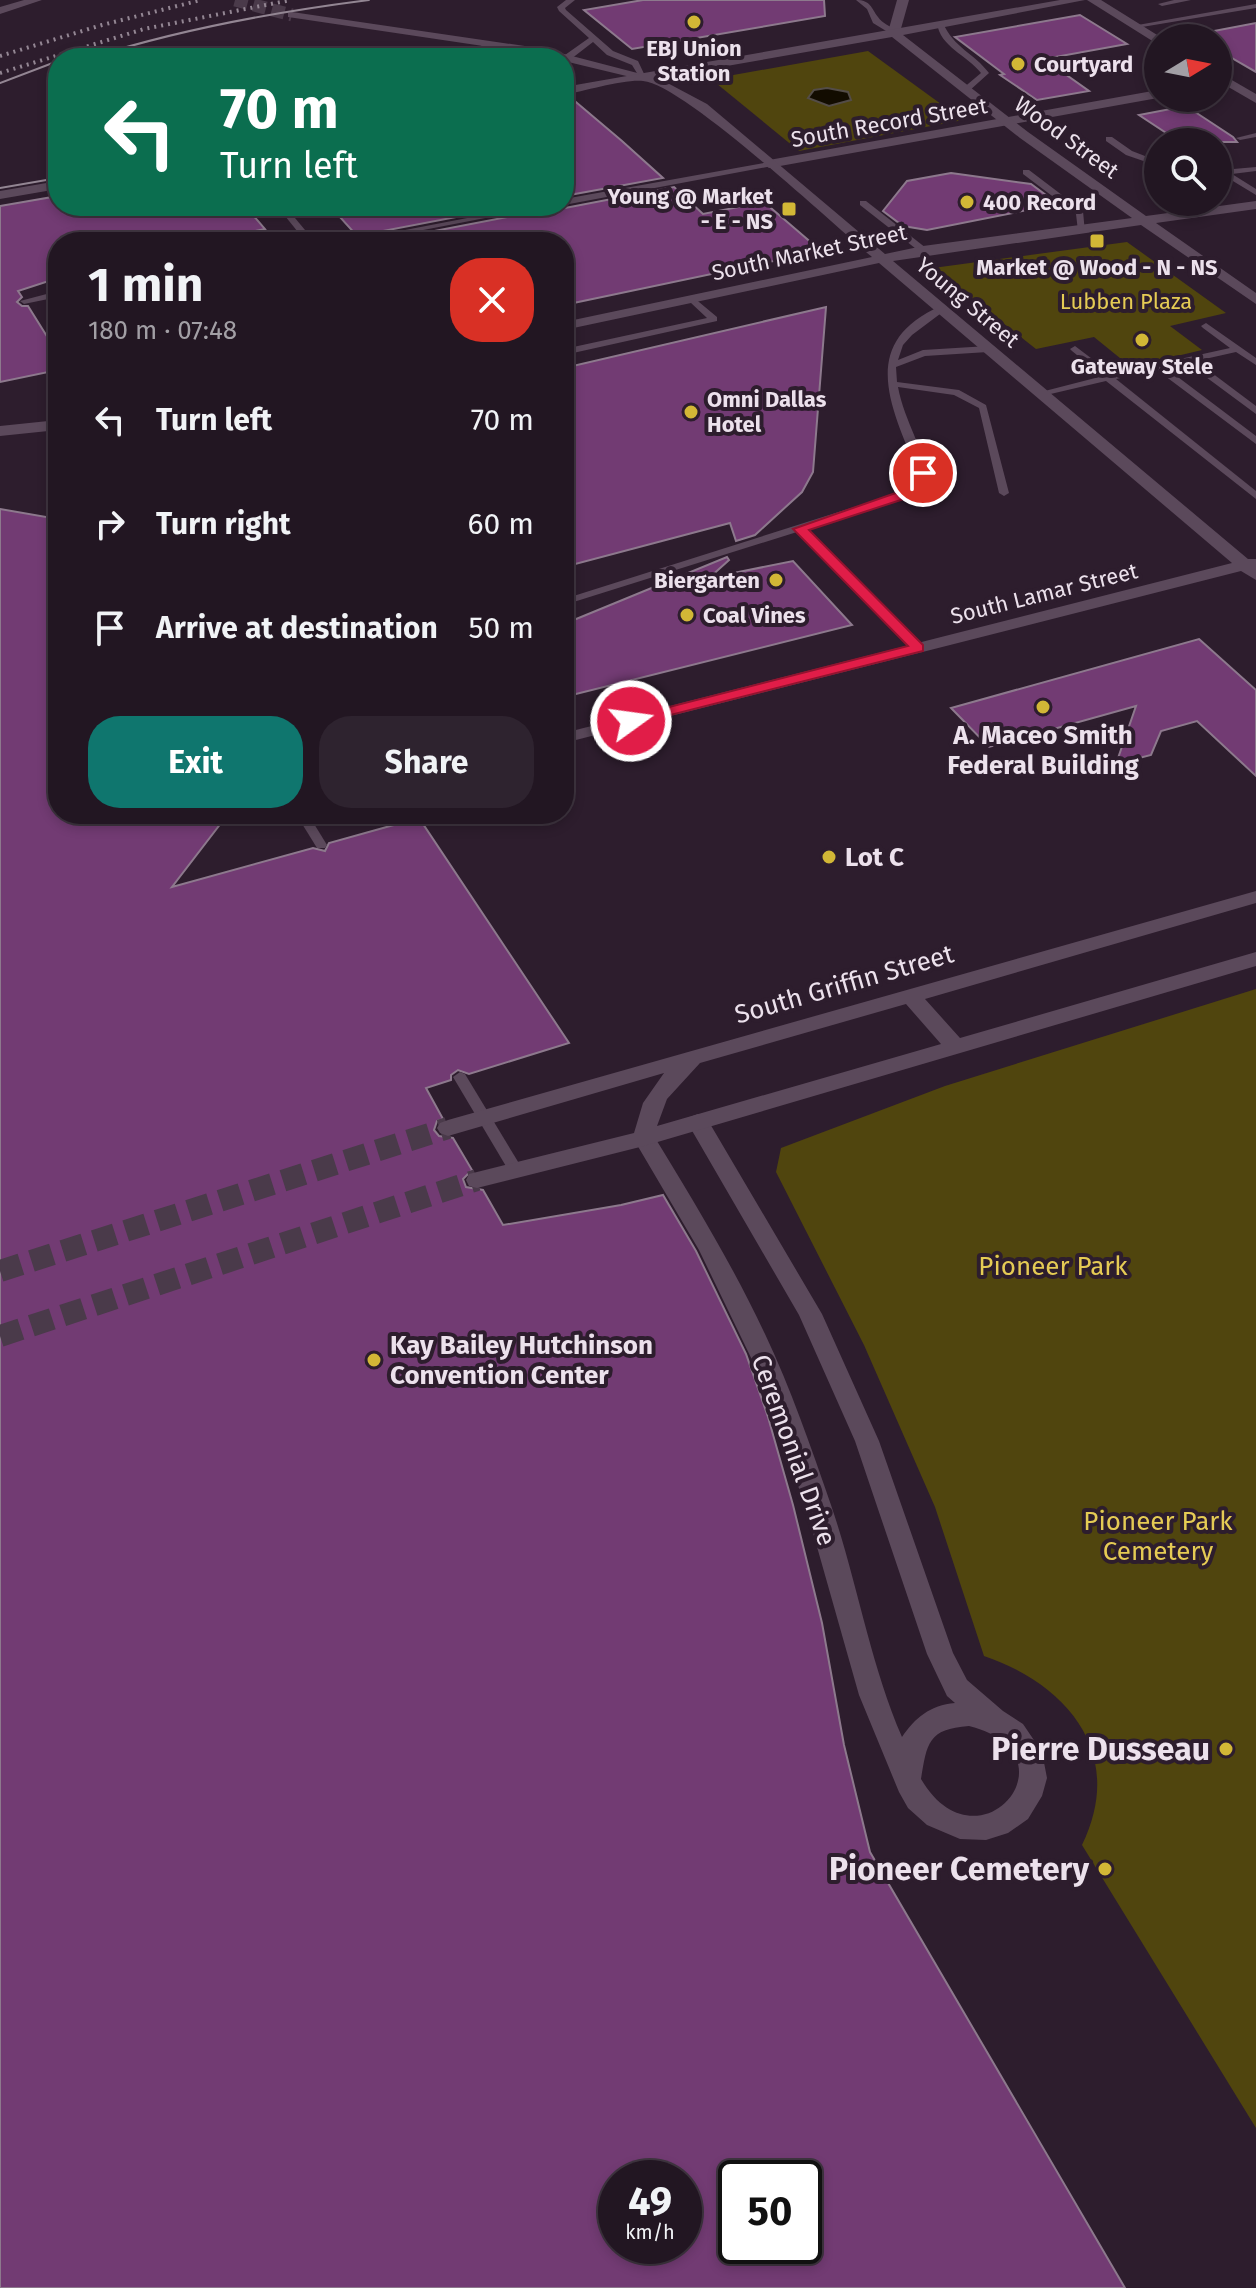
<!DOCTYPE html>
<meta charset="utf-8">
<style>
:root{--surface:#221622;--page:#2e232f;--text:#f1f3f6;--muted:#a29fa5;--line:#3f3540;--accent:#0f766e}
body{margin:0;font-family:"Fira Sans",sans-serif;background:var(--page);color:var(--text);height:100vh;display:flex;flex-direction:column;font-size:30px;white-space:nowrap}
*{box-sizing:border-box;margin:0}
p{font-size:26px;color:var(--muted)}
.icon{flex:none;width:44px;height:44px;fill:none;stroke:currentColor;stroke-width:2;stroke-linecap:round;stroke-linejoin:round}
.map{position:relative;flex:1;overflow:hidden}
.sheet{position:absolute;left:48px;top:232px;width:526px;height:592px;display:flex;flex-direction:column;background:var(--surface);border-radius:32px;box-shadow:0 4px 12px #0003,0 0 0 2px var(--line)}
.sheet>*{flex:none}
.banner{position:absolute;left:48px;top:48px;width:526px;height:168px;border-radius:32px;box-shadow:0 4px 12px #0003,0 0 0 2px var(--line);background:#0b6e4f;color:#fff;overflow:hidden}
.needle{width:52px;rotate:80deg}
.controls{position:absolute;left:1144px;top:24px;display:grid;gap:16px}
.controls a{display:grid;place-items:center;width:88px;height:88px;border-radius:50%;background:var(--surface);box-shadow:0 4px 12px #0003,0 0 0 2px var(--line);font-size:40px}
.speed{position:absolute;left:598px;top:2160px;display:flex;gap:16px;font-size:40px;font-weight:700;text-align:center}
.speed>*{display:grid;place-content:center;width:104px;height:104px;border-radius:50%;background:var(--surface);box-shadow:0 4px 12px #0003,0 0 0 2px var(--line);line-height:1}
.speed small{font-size:20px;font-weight:400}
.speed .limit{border:4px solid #111;border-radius:12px;background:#fff;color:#111}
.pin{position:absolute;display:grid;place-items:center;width:68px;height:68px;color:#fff;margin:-34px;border:4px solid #fff;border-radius:50%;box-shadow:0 2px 8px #0007}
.me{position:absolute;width:88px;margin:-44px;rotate:76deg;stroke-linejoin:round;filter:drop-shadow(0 0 6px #0008)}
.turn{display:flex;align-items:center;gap:28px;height:168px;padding:0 40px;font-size:36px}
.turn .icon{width:104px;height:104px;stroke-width:2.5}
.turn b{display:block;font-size:56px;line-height:68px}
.round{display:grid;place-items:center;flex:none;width:84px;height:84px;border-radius:32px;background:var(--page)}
.summary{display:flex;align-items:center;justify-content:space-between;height:136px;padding:0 40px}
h1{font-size:48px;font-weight:700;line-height:60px}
.button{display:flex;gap:16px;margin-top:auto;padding:16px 40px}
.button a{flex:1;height:92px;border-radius:32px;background:var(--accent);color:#fff;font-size:32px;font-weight:700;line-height:92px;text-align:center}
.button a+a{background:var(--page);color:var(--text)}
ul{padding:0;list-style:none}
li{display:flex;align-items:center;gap:24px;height:104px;padding:0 40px}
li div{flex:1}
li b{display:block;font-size:30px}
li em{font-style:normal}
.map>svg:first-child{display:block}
.green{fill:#50450e}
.water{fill:#120c00;stroke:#534c47;stroke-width:2}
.building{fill:#723b73;stroke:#8d798d;stroke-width:2;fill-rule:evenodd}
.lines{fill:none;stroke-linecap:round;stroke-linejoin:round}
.tertiary-tunnel{stroke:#4a3a4a;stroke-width:13;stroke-dasharray:13 6;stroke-linecap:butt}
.secondary-tunnel{stroke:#4a3a4a;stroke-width:22;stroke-dasharray:22 11;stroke-linecap:butt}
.service{fill:#5b495b;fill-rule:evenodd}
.minor{fill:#5b495b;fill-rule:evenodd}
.tertiary{fill:#5b495b;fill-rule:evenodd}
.secondary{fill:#5b495b;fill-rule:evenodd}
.tram{stroke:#938693;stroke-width:2}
.rail{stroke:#938693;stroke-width:4;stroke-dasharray:2 5;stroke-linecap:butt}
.route{fill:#e11d48;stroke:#92132f;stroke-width:2}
.poi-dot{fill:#d2b736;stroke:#2d1d2d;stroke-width:3}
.labels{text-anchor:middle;stroke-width:8;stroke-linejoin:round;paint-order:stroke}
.far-poi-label{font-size:22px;font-weight:bold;fill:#ece1ec;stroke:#2d1d2d;text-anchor:start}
.far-street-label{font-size:22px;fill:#ece1ec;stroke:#2d1d2d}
.far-park-label{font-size:22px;fill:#e5cb54;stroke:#2d1d2d}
.poi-label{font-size:26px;font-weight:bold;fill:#ece1ec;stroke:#2d1d2d;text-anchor:start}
.street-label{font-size:26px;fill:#ece1ec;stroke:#2d1d2d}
.park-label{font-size:26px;fill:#e5cb54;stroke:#2d1d2d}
.near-poi-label{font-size:32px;font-weight:bold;fill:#ece1ec;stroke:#2d1d2d;text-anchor:end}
</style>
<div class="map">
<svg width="1256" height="2288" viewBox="0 0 1256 2288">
<rect width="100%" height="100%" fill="#2d1d2d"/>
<g class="green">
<path d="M868,51L963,120L799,151L711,79Z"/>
<path d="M1127,242L1226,313L1170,326L1202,350L1131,367L1094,337L1036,349L933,268Z"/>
<path d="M1256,989V2128L1082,1845C1126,1755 1069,1685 984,1656L935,1507L864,1345L776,1172L781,1148L945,1086Z"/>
</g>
<path class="water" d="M827,88L848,92L851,100L829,106L808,98L814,90Z"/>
<g class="building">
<path d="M643,0H824L825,16L632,49L584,10Z"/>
<path d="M1080,15L1127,44L1044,59L1089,91L1037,100L1000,75L1004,74L955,37Z"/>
<path d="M1256,23V72L1218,50V38L1193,35Z"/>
<path d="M570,97L622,141L663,178L564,196V98Z"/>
<path d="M1186,106L1233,137L1237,142H1180L1139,115Z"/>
<path d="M951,173L1031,184L1058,204L927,230L903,226L883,211L907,181Z"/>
<path d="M674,187L703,214L764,202L821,251L564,305V242H377L549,209L551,206L565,208Z"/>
<path d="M58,196V206H245L265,229L200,242H58V278L18,291L22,297L17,302L22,306H28L58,354V370L0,382V206Z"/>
<path d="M330,206H514L357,236Z"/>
<path d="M826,307L813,472L802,492L755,535L736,541L730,523L564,567V368Z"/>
<path d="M0,509L58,519V814H228L172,887L313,848L325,851L329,843L419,818L569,1043L469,1074L458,1070L451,1075V1080L426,1088L443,1119L437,1121L434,1130L439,1136L453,1138L472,1170L463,1179L466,1187L483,1190L503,1225L621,1205L663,1195L696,1251L746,1354L768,1417L793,1505L822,1623L844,1745L870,1852L1125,2288H0ZM616,2178H684V2246H616ZM736,2178H804V2246H736Z"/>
<path d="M727,557L729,560L709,578L793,561L852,625L564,697V624Z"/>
<path d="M1199,639L1256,690V776L1197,721L1161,731L1151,755L1116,764L1136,706L989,747L951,708Z"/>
</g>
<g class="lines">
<path class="tertiary-tunnel" d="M235,0L292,15"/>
<g class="secondary-tunnel">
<path d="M0,1271L448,1128"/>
<path d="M0,1336L477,1180"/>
</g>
<g class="service">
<path d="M566,0H575L565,8L566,10L613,51L638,61L646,78H640L632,65L607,55L593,42L571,59H565V55L589,38L559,11L557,7Z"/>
<path d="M856,0C871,0 871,8 878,17C882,23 891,27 897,30V34H891L873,23L867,9Z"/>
<path d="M1174,0H1191L1162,6L1158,4Z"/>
<path d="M1256,4V8L1136,28L1132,26Z"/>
<path d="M937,23H943C954,48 974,53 989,73L969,91L962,89L981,73C967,55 940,47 937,23Z"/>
<path d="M485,42L492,44L476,58H468Z"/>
<path d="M1256,133V137L1240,140L1236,138Z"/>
<path d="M1106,137H1112L1132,151L1158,161V166L1126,155L1106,141Z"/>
<path d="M769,162L773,164L772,166L564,205V199Z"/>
<path d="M1256,167V171L1232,174L1256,189V195L1218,172L1222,170Z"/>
<path d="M1023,170H1029L1083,211L1085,233L1078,231L1076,214L1023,174Z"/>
<path d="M860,201H866L926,248V252H920L860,205Z"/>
<path d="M277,206H285L315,242H306Z"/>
<path d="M530,206H548L361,242H343Z"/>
<path d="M58,291V297L24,304L20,301Z"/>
<path d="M693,297L717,317V321L564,355V349L707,318L690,302V298Z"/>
<path d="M941,306L946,309L944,311L912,335L903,345L898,360L923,350L988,346L993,349L988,352L925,356L896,367L897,382L959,390L986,405L1009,493L1004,496L999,493L979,408L954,395L898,387C904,421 926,452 929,484L916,494L806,529L922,646V650H914L797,532L564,605V599L908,490L919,483L918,473C892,409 856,343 941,306Z"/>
<path d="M1206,323L1256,358V365L1236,352L1196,361L1256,406V414L1187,363L1166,368L1256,436V444L1157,370L1116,379L1256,491V499L1106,381L1042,396L1037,393L1103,376L1072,351L1070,349L1075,346L1112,374L1230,348L1203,328L1201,326Z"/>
<path d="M296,814H308L327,845L325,848H317Z"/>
<path d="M460,1072L465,1074L520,1165L522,1169L520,1173H510L453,1077Z"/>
</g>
<g class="minor">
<path d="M24,0H42L0,14V7Z"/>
<path d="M1087,0H1101L1162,38H1158V43L1154,42Z"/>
<path d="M1218,72L1256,94V103L1218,81Z"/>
<path d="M1158,90V98L769,168L763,164L769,160Z"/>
<path d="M698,1114L706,1117L822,1314L879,1441L953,1653L967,1680L1003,1711L1023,1724L1042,1752L1047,1778L1042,1796L1028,1819L1008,1833L986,1840L960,1839L927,1825L908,1808L899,1792L859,1695L806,1508L755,1366L699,1250L633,1138L636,1133H652C692,1198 732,1264 765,1334C791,1389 811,1447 831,1505C857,1581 870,1663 902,1737C915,1718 930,1705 955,1703L947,1696L927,1654L855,1441L799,1315L687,1122L690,1117ZM969,1726C1081,1754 978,1876 921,1779C927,1743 928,1729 969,1726Z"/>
</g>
<g class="tertiary">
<path d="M897,0H909L900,32L894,35L888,32Z"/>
<path d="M292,12L545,49L649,76L643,80L564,61V58L288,17V13Z"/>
</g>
<g class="secondary">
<path d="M1060,0H1085L903,35L1028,132L1146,216L1256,201V209L1156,223L1256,293V304L1141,225L893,261L1248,559H1256V580L1241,571L564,743V733L1232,563L879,263L564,330V322L872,257C833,224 683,84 643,81C625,79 584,91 564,95V87ZM892,37L1020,138L1132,218L923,246L885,254L707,104L658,78Z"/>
<path d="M545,49L560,58L541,55L539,53Z"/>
<path d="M564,63L570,67V79L564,83Z"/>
<path d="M58,181V189L0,199V191Z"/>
<path d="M58,420V430L0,436V426Z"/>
<path d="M1256,891V903L925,999L960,1038L1256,952V966L644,1146L477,1188L469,1186L466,1180L469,1174L477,1172L634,1133L643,1103L664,1073L448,1136L440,1133L437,1128L440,1123L448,1120ZM906,1004L941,1044L657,1126L667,1099L700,1063Z"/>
</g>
<g class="tram">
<path d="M67,58L100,48"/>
<path d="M90,58C181,29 274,12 369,0"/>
<path d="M0,83L58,61"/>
<path d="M0,188L58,178"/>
</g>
<g class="rail">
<path d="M0,56L102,25L201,0"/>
<path d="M0,73L144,29L291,0"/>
</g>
</g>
<path class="route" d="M923,469L930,473V484L916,495L809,530L923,645V651L631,725L626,724V718L908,646L793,529L907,489L917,482V473Z"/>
<g class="poi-dot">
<circle cx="694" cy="22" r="8"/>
<circle cx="1018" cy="64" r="8"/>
<circle cx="967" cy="202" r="8"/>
<rect x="781" y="201" width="16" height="16" rx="4"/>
<rect x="1089" y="233" width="16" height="16" rx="4"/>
<circle cx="1142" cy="340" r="8"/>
<circle cx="691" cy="412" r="8"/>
<circle cx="776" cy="580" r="8"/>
<circle cx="687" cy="615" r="8"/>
<circle cx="1043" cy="707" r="8"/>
<circle cx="829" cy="857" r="8"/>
<circle cx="374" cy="1360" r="8"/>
<circle cx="1226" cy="1749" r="8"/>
<circle cx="1105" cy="1869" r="8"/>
</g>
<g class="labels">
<g class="far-poi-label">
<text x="694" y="56" text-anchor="middle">EBJ Union<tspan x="694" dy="25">Station</tspan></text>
<text x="1034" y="72">Courtyard</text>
<text x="773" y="204" text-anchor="end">Young @ Market<tspan x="773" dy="25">- E - NS</tspan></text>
<text x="983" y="210">400 Record</text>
<text x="1097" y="275" text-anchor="middle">Market @ Wood - N - NS</text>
<text x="1142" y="374" text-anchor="middle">Gateway Stele</text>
<text x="707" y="407">Omni Dallas<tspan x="707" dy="25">Hotel</tspan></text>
<text x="760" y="588" text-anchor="end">Biergarten</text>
<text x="703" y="623">Coal Vines</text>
</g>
<g class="far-street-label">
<text transform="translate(889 122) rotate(-10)" y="8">South Record Street</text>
<text transform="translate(1067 137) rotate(36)" y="8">Wood Street</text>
<text transform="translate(809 252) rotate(-12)" y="8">South Market Street</text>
<text transform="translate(968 302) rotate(40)" y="8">Young Street</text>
<text transform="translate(1044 593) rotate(-14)" y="8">South Lamar Street</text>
</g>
<g class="far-park-label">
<text x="1126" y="309">Lubben Plaza</text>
</g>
<g class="poi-label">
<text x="1043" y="744" text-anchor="middle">A. Maceo Smith<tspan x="1043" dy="30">Federal Building</tspan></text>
<text x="845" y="866">Lot C</text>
<text x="390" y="1354">Kay Bailey Hutchinson<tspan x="390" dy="30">Convention Center</tspan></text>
</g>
<g class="street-label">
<text transform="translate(844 984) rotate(-16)" y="9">South Griffin Street</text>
<text transform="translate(794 1450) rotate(70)" y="9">Ceremonial Drive</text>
</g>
<g class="park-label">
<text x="1053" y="1275">Pioneer Park</text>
<text x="1158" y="1530">Pioneer Park<tspan x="1158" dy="30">Cemetery</tspan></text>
</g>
<g class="near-poi-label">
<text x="1210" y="1760">Pierre Dusseau</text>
<text x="1089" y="1880">Pioneer Cemetery</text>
</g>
</g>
</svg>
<div class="controls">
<a><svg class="needle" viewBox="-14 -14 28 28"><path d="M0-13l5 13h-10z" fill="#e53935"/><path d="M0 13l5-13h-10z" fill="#a29fa5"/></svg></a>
<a><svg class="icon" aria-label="search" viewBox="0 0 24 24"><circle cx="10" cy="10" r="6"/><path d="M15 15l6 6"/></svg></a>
</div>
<div class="speed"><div>49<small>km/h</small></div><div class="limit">50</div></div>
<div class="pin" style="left:923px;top:473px;background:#d93025"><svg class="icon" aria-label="arrive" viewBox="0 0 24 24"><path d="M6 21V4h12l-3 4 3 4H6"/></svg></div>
<svg class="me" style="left:631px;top:721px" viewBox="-20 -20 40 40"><circle r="17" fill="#e11d48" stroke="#fff" stroke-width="3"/><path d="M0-11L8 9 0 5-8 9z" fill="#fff"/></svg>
<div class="banner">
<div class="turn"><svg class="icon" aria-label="left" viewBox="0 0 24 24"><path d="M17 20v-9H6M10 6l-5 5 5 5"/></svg><div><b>70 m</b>Turn left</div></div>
</div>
<section class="sheet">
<div class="summary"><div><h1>1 min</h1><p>180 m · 07:48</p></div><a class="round" style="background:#d93025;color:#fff"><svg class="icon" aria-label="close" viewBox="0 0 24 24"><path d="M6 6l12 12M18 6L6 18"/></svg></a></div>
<ul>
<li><svg class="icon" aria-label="left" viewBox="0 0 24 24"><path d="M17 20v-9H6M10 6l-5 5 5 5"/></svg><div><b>Turn left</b></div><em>70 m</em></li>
<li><svg class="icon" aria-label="right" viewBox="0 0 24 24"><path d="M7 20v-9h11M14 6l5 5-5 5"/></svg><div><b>Turn right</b></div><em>60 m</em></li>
<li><svg class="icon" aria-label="arrive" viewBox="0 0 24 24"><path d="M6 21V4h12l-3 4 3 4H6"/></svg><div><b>Arrive at destination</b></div><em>50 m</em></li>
</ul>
<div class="button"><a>Exit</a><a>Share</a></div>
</section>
</div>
